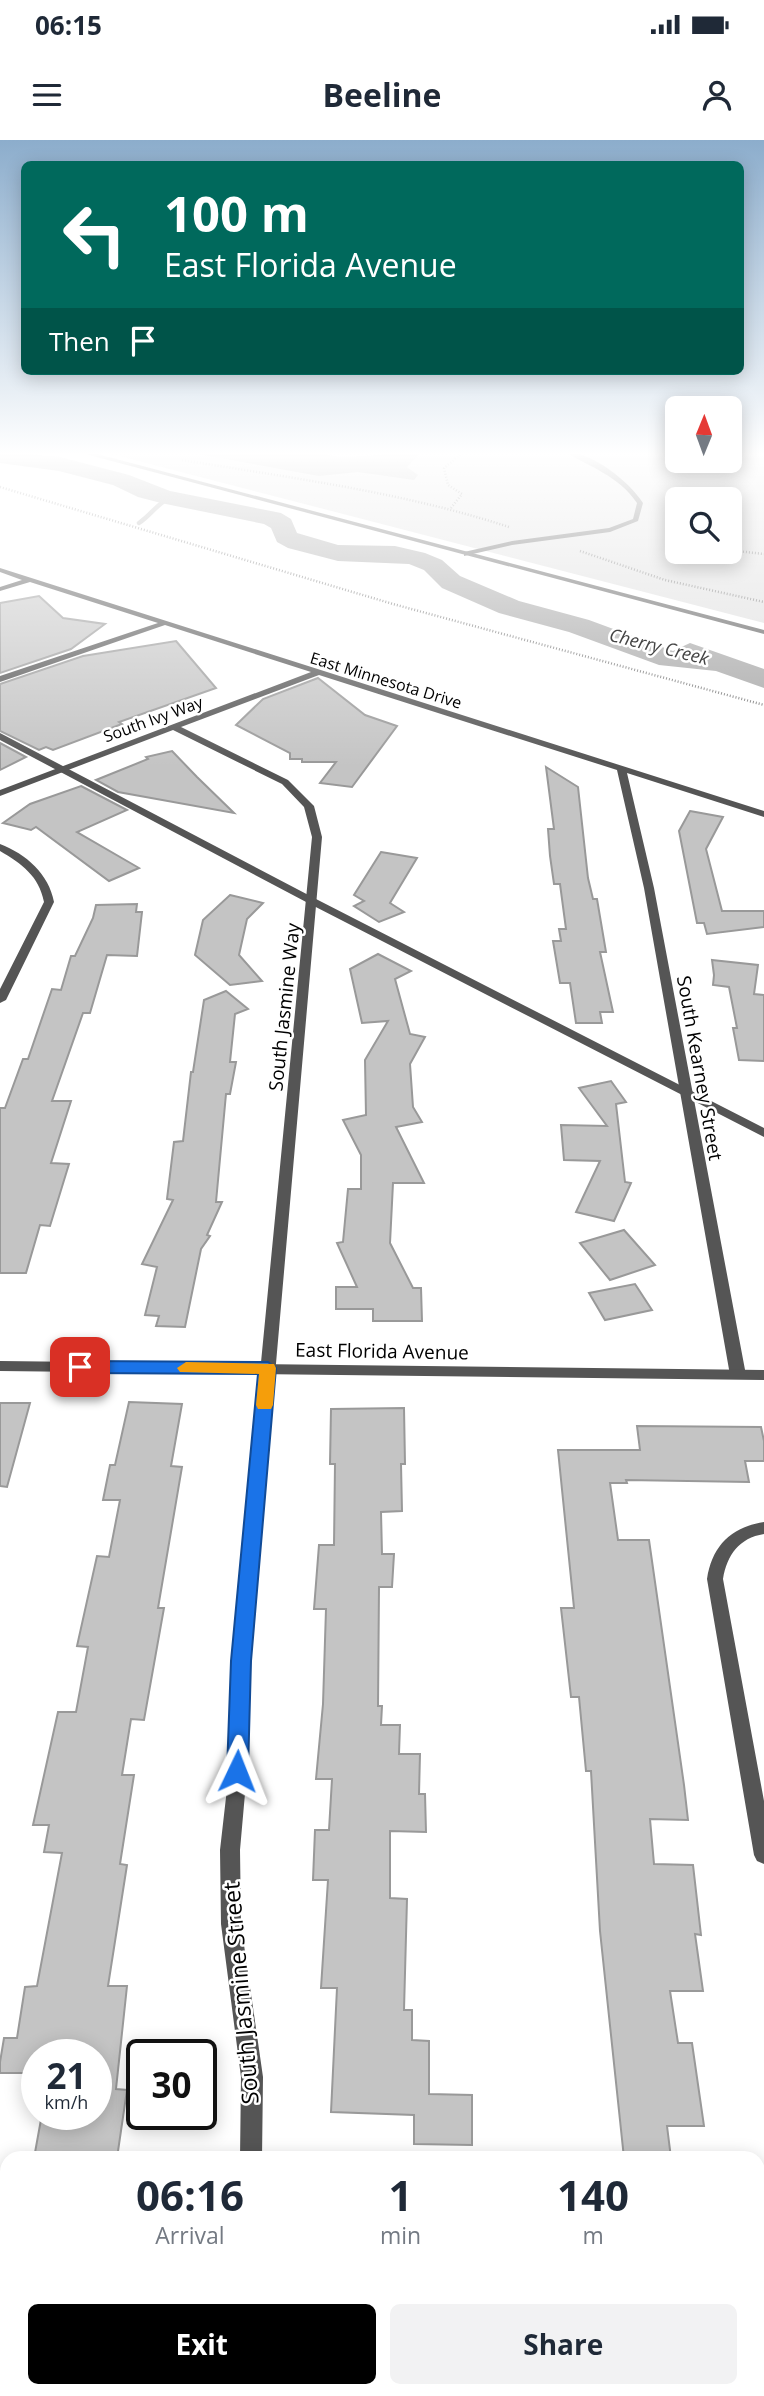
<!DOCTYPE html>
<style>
:root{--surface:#fff;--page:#f2f2f3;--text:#1f2937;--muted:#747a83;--accent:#000}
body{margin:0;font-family:"Open Sans",sans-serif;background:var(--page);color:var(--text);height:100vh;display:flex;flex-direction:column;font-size:26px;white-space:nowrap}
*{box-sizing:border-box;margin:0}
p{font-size:23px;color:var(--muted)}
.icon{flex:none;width:38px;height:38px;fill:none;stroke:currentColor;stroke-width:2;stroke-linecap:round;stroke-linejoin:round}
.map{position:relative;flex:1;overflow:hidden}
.sheet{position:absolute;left:0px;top:2011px;width:765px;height:247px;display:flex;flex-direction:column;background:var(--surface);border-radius:21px 21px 0 0;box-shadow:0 4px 18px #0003}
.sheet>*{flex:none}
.hud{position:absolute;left:21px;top:21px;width:723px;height:214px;border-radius:10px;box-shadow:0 4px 18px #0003;background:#00695c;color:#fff;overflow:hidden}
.needle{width:46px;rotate:1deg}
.controls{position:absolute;left:665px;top:256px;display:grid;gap:14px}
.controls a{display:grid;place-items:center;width:77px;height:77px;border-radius:10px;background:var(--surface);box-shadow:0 4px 18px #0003;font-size:35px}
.speed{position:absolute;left:21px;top:1899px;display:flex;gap:14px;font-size:35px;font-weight:700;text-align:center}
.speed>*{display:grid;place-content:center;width:91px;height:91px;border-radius:50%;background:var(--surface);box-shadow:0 4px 18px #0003;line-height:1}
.speed small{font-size:18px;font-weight:400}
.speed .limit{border:4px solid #111;border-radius:10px;background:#fff;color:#111}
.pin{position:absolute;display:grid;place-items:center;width:60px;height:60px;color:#fff;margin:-30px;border-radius:14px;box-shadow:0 4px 10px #0006}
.me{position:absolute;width:77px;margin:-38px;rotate:2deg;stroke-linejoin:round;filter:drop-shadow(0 0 5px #0008)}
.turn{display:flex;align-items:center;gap:24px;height:147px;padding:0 28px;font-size:32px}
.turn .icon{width:91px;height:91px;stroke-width:2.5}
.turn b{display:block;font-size:49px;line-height:60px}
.then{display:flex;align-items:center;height:66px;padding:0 28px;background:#0003;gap:14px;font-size:26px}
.eta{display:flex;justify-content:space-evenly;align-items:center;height:119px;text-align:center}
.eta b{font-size:42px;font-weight:700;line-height:49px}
.cta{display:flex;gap:14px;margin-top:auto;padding:14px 28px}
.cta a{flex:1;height:80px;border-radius:10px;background:var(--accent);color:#fff;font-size:28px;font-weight:700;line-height:80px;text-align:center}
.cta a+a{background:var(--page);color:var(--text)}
.status{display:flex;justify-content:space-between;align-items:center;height:49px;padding:0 35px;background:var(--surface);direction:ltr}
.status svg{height:19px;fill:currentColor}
header{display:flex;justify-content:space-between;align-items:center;height:91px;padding:0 28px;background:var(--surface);font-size:32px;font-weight:700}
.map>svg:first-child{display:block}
.green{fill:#dcdcdc;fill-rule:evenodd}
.water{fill:#a3a3a3}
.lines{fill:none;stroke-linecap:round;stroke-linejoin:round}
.stream{stroke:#a3a3a3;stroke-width:4.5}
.river{fill:#a3a3a3;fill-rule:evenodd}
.building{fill:#c4c4c4;stroke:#999;stroke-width:2}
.path{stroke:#777;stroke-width:2.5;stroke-dasharray:1 2;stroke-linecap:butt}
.service{fill:#555;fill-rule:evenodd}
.minor{fill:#555;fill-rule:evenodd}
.tertiary{fill:#555;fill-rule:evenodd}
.route{fill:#1a73e8;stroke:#114b97;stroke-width:2}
.slow{fill:#f59e0b}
.labels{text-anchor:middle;stroke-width:5;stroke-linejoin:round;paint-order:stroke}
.far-street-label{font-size:16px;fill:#000;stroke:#fff}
.far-water-label{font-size:18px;font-style:italic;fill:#444;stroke:#fff}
.street-label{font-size:19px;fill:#000;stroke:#fff}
.near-street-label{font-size:23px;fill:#000;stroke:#fff}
</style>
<div class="status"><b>06:15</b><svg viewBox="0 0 49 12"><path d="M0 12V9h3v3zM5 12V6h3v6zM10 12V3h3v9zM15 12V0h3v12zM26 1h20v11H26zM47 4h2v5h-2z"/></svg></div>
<header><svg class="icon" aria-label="menu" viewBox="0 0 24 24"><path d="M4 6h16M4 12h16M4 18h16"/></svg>Beeline<svg class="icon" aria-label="person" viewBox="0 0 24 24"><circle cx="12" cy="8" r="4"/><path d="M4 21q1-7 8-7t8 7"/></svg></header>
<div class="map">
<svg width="764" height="2256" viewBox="0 0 764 2256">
<rect width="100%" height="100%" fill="#fff"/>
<path class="green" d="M100,311H677V320H730V311H764V483ZM677,359H730V411H677Z"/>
<path class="water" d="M181,311H314L341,318L422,311L407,327L418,335L414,340L358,332L319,336Z"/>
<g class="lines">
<path class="stream" d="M139,383C151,375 156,365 169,358"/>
<path class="river" d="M0,311L60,317L129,335L170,351L281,373L291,379L297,393L338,405L395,406L425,413L442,420L460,436L519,461L589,480L673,511L690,503L764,529V548L716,531L659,525L569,492L499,473L442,448L424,430L409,424L338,421L288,408L277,402L271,388L264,384L161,363L138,357L113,345L59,331L0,323Z"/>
</g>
<g class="building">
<path d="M39,456L63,478L105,484L71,509L0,533V463Z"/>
<path d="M176,501L216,548L119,582L122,584L53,610L46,607L39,610L0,591V544L83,516Z"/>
<path d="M318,538L365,575L397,586L352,647L320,643L336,622H302V619H290V613L236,585L263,559Z"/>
<path d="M0,603L26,617L0,630Z"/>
<path d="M172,611L197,637L234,673L118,652L96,640L148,619L146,617Z"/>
<path d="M546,627L578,647L588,738L593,759H597L606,812H600L613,872H600L602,883H576L570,843H560L553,801H561L559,789H566L560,744H554L550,716L548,689H554Z"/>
<path d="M81,646L127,670L77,692L139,728L109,741L36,687L31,690L3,683L30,664Z"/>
<path d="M690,671L723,677L706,709L722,771H764V787L707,794L704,783H697L679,691Z"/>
<path d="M381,712L417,718L390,763L404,772L379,782L354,766L364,761L354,755Z"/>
<path d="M230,755L263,763L247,779L239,815L262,841L230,845L195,815L203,780Z"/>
<path d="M137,764L136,772H142L137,816L107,815L90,873H83L52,961H71L51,1023L69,1024L50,1086L40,1085L26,1133H0V968H5L23,919H28L52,849L61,850L71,816H75L93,778L96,765Z"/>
<path d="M378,814L411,831L395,839L410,894L425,897L410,924L413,967L422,982L396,987L424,1043H393L390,1103L413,1148H421L422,1181H373V1169H336V1147H357L337,1103L343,1102L348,1049H361V1015L343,980L366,975L365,920L388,881L362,883L350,829Z"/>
<path d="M712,820L758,825L754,854L764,855V921L739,920L733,888H737L729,847L713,845L714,835Z"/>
<path d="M226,851L248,869L235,874L230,922H236L230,954H226L216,1062H222L207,1095L210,1096L201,1109L185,1187L156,1186L159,1176L145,1175L157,1127L142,1124L173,1060L167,1059L174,1002L183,1001L191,932H193L204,860Z"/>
<path d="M611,941L626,962L616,964L625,1042L631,1043L614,1081L576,1072L600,1021L564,1020L561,985L607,986L579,948Z"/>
<path d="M624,1090L655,1125L610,1140L580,1103Z"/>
<path d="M635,1144L652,1170L605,1180L589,1153Z"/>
<path d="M129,1262L182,1264L171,1326L182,1327L158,1468H164L144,1580L131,1579L122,1635H134L120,1724L127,1725L108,1846H127L116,1949L127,1950L117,2018H34L42,1974H96V1914H37V1933H0V1922L4,1898H17L25,1847L37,1846L62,1713L44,1712L49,1685H33L58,1572H76L88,1507L77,1506L97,1416L109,1417L120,1360H103L110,1325H115Z"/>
<path d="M0,1263H30L7,1347L0,1346Z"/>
<path d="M404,1268L405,1324H401L402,1371L381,1372L382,1414H394L392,1447H379L378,1566H382L381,1585H400L399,1614H420L419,1654H425L426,1692L390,1691V1758L407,1759L404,1870H412V1900L429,1901V1954L472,1955V2005L414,2004V1975L331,1972L337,1848H321L328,1740H313L315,1690H329L332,1639H316L323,1564L326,1469H314L319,1405H334L335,1324H330L331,1269Z"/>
<path d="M637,1286L761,1287L764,1301V1321H745L749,1342L626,1340L627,1343H610L618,1400H649L684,1645L688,1680L650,1679L654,1724L693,1725L701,1795L695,1794L703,1851H670L678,1903H692L704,1986H667L671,2018H624L600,1791L591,1631H586L579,1557H571L561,1468H574L558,1310H640Z"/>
</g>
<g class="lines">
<g class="path">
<path d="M182,320C292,338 402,352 509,387"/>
<path d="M0,347L393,464L764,565"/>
<path d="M451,368L462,354L448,345L444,328L465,311"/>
<path d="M580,411L665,440L764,462"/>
<path d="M737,411L764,414"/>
</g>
<path class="service" d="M0,593L316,759L764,988V997L308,763L0,600Z"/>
<g class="minor">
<path d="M563,311C591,311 629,341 643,363L638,381L610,392L512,405L464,416V412L512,401L609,388L633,379L637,363C619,336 590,327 563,311Z"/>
<path d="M0,428L764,671V677L627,633L654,748L746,1235L743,1239H733L730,1235L644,748L617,630L319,535L181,587L288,640L314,666L322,697L250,1521L247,1631L240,1710L241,1784L263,1937L262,2018H240L241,1937L221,1784L220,1710L229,1631L232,1521L312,697L304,667L282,644L173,590L0,656V650L311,532L165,485L0,542V536L158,483L30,442L0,451V447L22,440L0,432Z"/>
<path d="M0,704C26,714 49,734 54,762L6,860L0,863V849L44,762C39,736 22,724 0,711Z"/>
<path d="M764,1382V1394C739,1398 727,1415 723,1439L764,1661V1724L757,1721L754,1715L707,1439C712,1406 731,1387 764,1382Z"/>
<path d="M213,2250H237L236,2256H212Z"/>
</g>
<g class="tertiary">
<path d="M74,311H86L764,490V494Z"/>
<path d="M0,1221L764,1230V1240L0,1231Z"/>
</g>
</g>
<linearGradient id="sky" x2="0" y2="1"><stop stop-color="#8cadcc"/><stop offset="0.5" stop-color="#fff"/><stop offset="1" stop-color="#fff" stop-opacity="0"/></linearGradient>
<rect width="764" height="627" fill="url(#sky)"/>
<path class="route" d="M80,1221L268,1222L276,1228L251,1521L248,1631L245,1637L237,1640L230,1637L227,1631L231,1521L258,1234L80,1233L72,1227Z"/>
<path class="slow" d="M186,1222L274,1224L276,1228L273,1265L271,1269H258L256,1265L259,1234L180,1232L177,1228Z"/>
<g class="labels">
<g class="far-street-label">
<text transform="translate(386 540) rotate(17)" y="6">East Minnesota Drive</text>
<text transform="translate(153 579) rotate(-20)" y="6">South Ivy Way</text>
</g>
<g class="far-water-label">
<text transform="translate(659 507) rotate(14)" y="6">Cherry Creek</text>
</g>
<g class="street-label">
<text transform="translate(284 867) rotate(-84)" y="7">South Jasmine Way</text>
<text transform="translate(700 928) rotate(80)" y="7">South Kearney Street</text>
<text transform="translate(382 1211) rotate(1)" y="7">East Florida Avenue</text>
</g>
<g class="near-street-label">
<text transform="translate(241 1853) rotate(-95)" y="8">South Jasmine Street</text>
</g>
</g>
</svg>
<div class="controls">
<a><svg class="needle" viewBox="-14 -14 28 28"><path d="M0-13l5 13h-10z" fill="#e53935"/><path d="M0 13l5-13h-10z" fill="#747a83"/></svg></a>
<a><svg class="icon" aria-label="search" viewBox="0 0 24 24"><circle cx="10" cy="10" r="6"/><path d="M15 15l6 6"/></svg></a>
</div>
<div class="speed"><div>21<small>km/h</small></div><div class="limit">30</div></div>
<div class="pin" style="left:80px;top:1227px;background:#d93025"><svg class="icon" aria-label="arrive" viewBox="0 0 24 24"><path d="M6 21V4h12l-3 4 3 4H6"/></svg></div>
<svg class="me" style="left:237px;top:1631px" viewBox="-20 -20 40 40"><path d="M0-17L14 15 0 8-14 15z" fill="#1a73e8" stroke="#fff" stroke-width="4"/></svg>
<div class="hud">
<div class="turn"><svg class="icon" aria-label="left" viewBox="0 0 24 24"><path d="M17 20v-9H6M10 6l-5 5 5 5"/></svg><div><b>100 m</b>East Florida Avenue</div></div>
<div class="then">Then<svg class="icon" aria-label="arrive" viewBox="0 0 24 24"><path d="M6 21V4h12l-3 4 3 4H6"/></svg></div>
</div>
<section class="sheet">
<div class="eta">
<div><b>06:16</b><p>Arrival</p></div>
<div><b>1</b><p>min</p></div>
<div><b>140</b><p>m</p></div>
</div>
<div class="cta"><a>Exit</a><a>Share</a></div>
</section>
</div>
